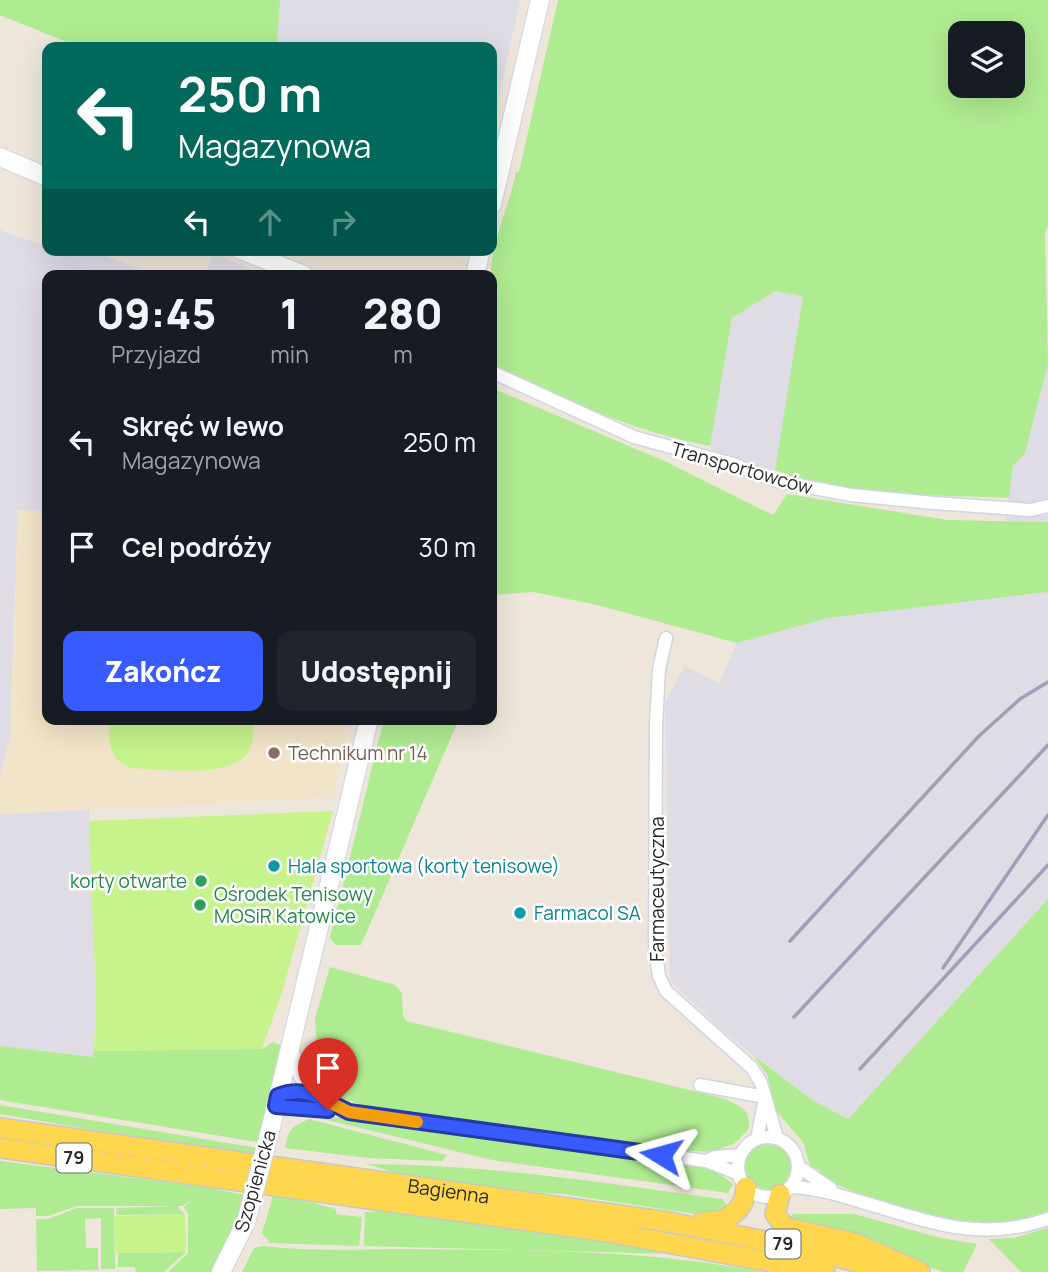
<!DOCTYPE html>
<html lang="pl">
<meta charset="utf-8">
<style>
:root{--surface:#171b24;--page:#20242c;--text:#f1f3f6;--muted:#9ea1a6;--accent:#375bff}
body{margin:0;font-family:Manrope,sans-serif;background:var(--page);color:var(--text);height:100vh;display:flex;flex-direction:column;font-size:26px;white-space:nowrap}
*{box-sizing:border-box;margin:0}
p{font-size:23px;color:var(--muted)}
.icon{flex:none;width:38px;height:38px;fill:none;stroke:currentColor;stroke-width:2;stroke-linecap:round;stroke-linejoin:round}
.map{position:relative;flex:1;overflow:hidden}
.details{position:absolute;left:42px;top:270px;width:455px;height:455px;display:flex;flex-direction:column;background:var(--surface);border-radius:14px;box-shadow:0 7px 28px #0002}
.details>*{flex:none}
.guide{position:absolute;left:42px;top:42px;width:455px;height:214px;border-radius:14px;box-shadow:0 7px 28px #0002;background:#00695c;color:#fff;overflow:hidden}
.fabs{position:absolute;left:948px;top:21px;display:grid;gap:14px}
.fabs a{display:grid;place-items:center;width:77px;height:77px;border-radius:14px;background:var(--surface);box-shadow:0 7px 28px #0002;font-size:35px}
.pin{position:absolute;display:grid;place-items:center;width:60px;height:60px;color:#fff;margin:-72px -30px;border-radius:50% 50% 50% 0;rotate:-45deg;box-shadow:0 0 7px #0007}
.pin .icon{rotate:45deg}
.me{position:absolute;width:77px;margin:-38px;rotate:278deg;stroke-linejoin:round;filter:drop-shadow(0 0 5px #0008)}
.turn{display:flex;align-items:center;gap:24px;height:147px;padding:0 21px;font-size:32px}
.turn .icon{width:91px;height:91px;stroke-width:2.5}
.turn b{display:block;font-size:49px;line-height:60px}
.lanes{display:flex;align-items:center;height:66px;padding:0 21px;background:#0003;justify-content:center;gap:35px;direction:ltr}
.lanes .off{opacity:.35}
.eta{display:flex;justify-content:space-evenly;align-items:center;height:119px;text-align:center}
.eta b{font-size:42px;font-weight:800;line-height:49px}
.action{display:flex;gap:14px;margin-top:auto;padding:14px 21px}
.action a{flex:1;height:80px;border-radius:14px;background:var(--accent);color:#fff;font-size:28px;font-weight:800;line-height:80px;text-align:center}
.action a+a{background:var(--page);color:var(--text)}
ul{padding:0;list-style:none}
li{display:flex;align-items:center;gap:21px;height:105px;padding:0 21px}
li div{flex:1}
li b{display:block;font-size:26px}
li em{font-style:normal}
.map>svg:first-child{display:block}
.industrial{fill:#dfdce6}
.education{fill:#f1e4c8}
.green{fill:#afeb91;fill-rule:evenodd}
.pitch{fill:#c6f38c}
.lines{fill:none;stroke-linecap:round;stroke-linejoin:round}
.street-casing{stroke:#d0d4e5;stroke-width:15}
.secondary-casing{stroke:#d0d4e5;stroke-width:20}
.primary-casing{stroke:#c8c8c8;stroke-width:22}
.street{stroke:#fff;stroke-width:12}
.secondary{stroke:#fff;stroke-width:18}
.primary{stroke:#ffd74f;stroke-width:19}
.rail{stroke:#9da0b7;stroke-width:3.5}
.secondary-bridge-casing{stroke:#d0d4e5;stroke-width:20;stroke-linecap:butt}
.secondary-bridge{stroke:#fff;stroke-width:18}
.route-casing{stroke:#243ba6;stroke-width:18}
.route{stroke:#375bff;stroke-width:12}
.slow{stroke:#f59e0b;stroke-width:12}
.education-dot{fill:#8d6e63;stroke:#fff;stroke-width:2.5}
.culture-dot{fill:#0f9aa8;stroke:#fff;stroke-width:2.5}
.leisure-dot{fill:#2e9e5b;stroke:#fff;stroke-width:2.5}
.labels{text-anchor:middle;stroke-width:5;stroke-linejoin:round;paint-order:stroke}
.shield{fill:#fff;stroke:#6a6a6a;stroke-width:2}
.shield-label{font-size:18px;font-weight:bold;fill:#2a2a2a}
.street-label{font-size:19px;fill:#2a2a2a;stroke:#fff}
.education-label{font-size:19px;fill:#785e54;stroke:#fff;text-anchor:start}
.culture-label{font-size:19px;fill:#0d838f;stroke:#fff;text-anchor:start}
.leisure-label{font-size:19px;fill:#27864d;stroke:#fff;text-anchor:end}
</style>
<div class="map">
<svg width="1048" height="1272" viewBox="0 0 1048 1272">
<rect width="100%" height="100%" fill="#eee6db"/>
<g class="industrial">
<path d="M280,0H520L492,129V47H277Z"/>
<path d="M0,230L47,247V250L65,253L68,250H91L154,275H47V512L18,510L10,738L0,777Z"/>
<path d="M213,253L264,275H205Z"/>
<path d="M776,291L804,296L775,470L721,471L710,446L732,318Z"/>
<path d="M1048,364V522L1005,521L1013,466L1025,453Z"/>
<path d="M1048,592V899L848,1119L812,1100L725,1033L670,980L665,703L685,666L719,683L737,643L828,618Z"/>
<path d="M89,810L96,1002L94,1057L0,1046V814Z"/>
</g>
<path class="education" d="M18,510L47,512V719H351L333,797L0,814V777L10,738Z"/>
<g class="green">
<path d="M0,0H280L277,47H79L0,15Z"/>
<path d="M558,0H1048V226L1045,233L1048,364L1025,453L1013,466L1009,498C932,494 847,499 775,470L803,296L775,291L732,318L710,446C634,432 560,399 492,363C492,333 489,298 491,272C492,240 510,204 516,172H519ZM961,33H1013V86H961Z"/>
<path d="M492,388L669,463L773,515L787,494L947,520L1048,522V592L828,618L737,643L597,605L533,592L492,595Z"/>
<path d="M384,719H459L361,945H336L330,938Z"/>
<path d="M1048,899V1211C1035,1215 1020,1221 1006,1222C951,1227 867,1203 819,1175V1170L810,1166L803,1142L776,1111L767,1075L753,1055L812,1100L848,1119Z"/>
<path d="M330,967L395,985L402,993L403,1016L406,1021L722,1098C738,1105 753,1109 748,1130L734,1144L721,1148L720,1152L666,1150L365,1106L335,1096L319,1086L315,1018Z"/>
<path d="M273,1042L285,1047L258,1142L0,1100V1046L93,1057L94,1051L262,1049Z"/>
<path d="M0,1105L257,1148L254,1156L242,1155L0,1114Z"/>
<path d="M312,1113L669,1162L721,1171V1175L733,1184L728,1193L492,1160L311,1116Z"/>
<path d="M309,1119L447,1155L442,1161L368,1158L285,1148C290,1127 290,1128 309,1119Z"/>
<circle cx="768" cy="1167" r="23"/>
<path d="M0,1161L205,1187L244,1195L238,1219L211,1272H168L188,1253V1214L184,1207L192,1200L182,1206H77L48,1216H36V1208L0,1209Z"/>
<path d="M367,1164C487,1165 595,1181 713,1198L722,1199L728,1207L715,1217L563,1194L487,1189L405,1176Z"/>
<path d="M274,1193L336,1209V1214L362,1217L359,1246L270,1243L262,1233Z"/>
<path d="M177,1206L185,1214L117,1215L116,1208Z"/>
<path d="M77,1208H114L115,1269H101V1218L85,1219L86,1248H98V1270L37,1271L36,1219H48Z"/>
<path d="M402,1210L599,1237L678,1254L364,1246L365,1212Z"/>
<path d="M793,1214H854L941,1238L977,1244L963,1272H943L789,1220Z"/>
<path d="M1048,1228V1272H1021L989,1239L1013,1238Z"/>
<path d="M262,1246C310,1252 358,1249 406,1249C525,1250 645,1249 762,1272H242L254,1248Z"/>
<path d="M186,1252L164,1272H136L135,1267H118V1253Z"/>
</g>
<g class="pitch">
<path d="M109,719H254C253,729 254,742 249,751C233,780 160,769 131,768C108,760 109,740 109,719Z"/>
<path d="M333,811L283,989L262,1049L94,1051L96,1002L89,821Z"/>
<path d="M185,1214L186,1252L115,1253L114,1216Z"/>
</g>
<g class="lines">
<g class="street-casing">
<g id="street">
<path d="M492,372L634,437L733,464L776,481L851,495L934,503L1031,510L1048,506"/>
<path d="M666,638L659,669L656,724L655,948L659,976L666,991L752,1068L761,1083L777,1138"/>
<path d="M292,1048L300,1076L310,1092"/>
<path d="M700,1085L765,1097"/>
<path d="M278,1096L310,1092L343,1109"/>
<path d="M276,1106L349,1112L706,1161L739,1174"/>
<circle cx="768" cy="1167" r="30"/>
<path d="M757,1139L765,1098"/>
<path d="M706,1161L715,1157L740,1155"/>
<path d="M798,1166L831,1189"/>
<path d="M790,1187C818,1188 842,1196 869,1204C933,1223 981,1242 1048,1219"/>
</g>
</g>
<g class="secondary-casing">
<g id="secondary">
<path d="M0,157L47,177"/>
<path d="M492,204L540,0"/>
<path d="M241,250L304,275"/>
<path d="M475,275L481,250"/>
<path d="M271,1127L369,719"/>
<path d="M221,1272L246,1222"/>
</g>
</g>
<g class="primary-casing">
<g id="primary">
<path id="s1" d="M0,1128L669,1222L806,1249L895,1272"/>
<path d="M0,1148L608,1232L825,1272"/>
<path d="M780,1194L775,1214L785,1227L855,1243L920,1272"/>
<path d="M702,1222C725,1223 745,1213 746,1187"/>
</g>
</g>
<use href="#street" class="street"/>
<use href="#secondary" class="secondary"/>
<use href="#primary" class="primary"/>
<g class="rail">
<path d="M790,941L979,736L1020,699L1048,682"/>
<path d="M943,968L1048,815"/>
<path d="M794,1017L1048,745"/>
<path d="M860,1069L1048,865"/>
</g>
<g class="secondary-bridge-casing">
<path id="secondary-bridge" d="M246,1222L271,1127"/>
</g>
<use href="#secondary-bridge" class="secondary-bridge"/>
</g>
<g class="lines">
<g class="route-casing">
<path id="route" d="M328,1110L276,1106L278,1096C305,1085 325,1100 349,1112L661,1155"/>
</g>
<use href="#route" class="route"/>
<path class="slow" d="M329,1102L349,1112L417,1122"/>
</g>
<circle class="education-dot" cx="274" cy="753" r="7"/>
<g class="culture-dot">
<circle cx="274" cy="866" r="7"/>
<circle cx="520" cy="913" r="7"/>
</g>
<g class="leisure-dot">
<circle cx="201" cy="881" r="7"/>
<circle cx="200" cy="905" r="7"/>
</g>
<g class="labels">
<g class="shield">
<rect x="56.5" y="1143.5" width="35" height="29" rx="5"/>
<rect x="765.5" y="1229.5" width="35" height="29" rx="5"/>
</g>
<g class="shield-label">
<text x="74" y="1164">79</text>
<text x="783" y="1250">79</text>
</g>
<g class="street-label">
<text transform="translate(742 468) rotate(16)" y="7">Transportowców</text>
<text transform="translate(657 889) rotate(-90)" y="7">Farmaceutyczna</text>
<text transform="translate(255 1181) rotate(-74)" y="7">Szopienicka</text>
<text dy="7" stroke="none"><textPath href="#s1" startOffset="453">Bagienna</textPath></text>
</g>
<g class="education-label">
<text x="288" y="760">Technikum nr 14</text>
</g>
<g class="culture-label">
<text x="288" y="873">Hala sportowa (korty tenisowe)</text>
<text x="534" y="920">Farmacol SA</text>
</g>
<g class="leisure-label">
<text x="187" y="888">korty otwarte</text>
<text x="214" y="901" text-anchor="start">Ośrodek Tenisowy<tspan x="214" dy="22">MOSiR Katowice</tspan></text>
</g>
</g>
</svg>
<div class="fabs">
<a><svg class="icon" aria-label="layers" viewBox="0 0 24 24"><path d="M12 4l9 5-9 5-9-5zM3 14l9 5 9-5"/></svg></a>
</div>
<div class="pin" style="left:328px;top:1110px;background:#d93025"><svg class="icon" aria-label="arrive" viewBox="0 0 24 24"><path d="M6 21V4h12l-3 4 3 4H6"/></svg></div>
<svg class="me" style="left:661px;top:1155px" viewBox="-20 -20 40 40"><path d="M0-17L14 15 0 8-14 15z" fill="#375bff" stroke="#fff" stroke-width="4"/></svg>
<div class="guide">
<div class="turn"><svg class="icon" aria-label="left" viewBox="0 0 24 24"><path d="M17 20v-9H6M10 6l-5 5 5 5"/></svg><div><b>250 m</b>Magazynowa</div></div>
<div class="lanes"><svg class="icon" aria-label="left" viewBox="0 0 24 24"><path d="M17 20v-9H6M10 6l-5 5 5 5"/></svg><svg class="icon off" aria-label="ahead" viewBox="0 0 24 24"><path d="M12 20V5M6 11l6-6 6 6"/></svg><svg class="icon off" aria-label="right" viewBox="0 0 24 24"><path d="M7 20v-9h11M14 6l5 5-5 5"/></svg></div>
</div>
<section class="details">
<div class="eta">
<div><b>09:45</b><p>Przyjazd</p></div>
<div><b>1</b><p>min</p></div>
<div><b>280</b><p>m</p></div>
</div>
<ul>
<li><svg class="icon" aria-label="left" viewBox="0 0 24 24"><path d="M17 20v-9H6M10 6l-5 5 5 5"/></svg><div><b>Skręć w lewo</b><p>Magazynowa</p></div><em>250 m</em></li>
<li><svg class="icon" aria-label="arrive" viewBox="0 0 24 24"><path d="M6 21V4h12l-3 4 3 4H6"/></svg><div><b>Cel podróży</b></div><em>30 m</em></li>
</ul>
<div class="action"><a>Zakończ</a><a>Udostępnij</a></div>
</section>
</div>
